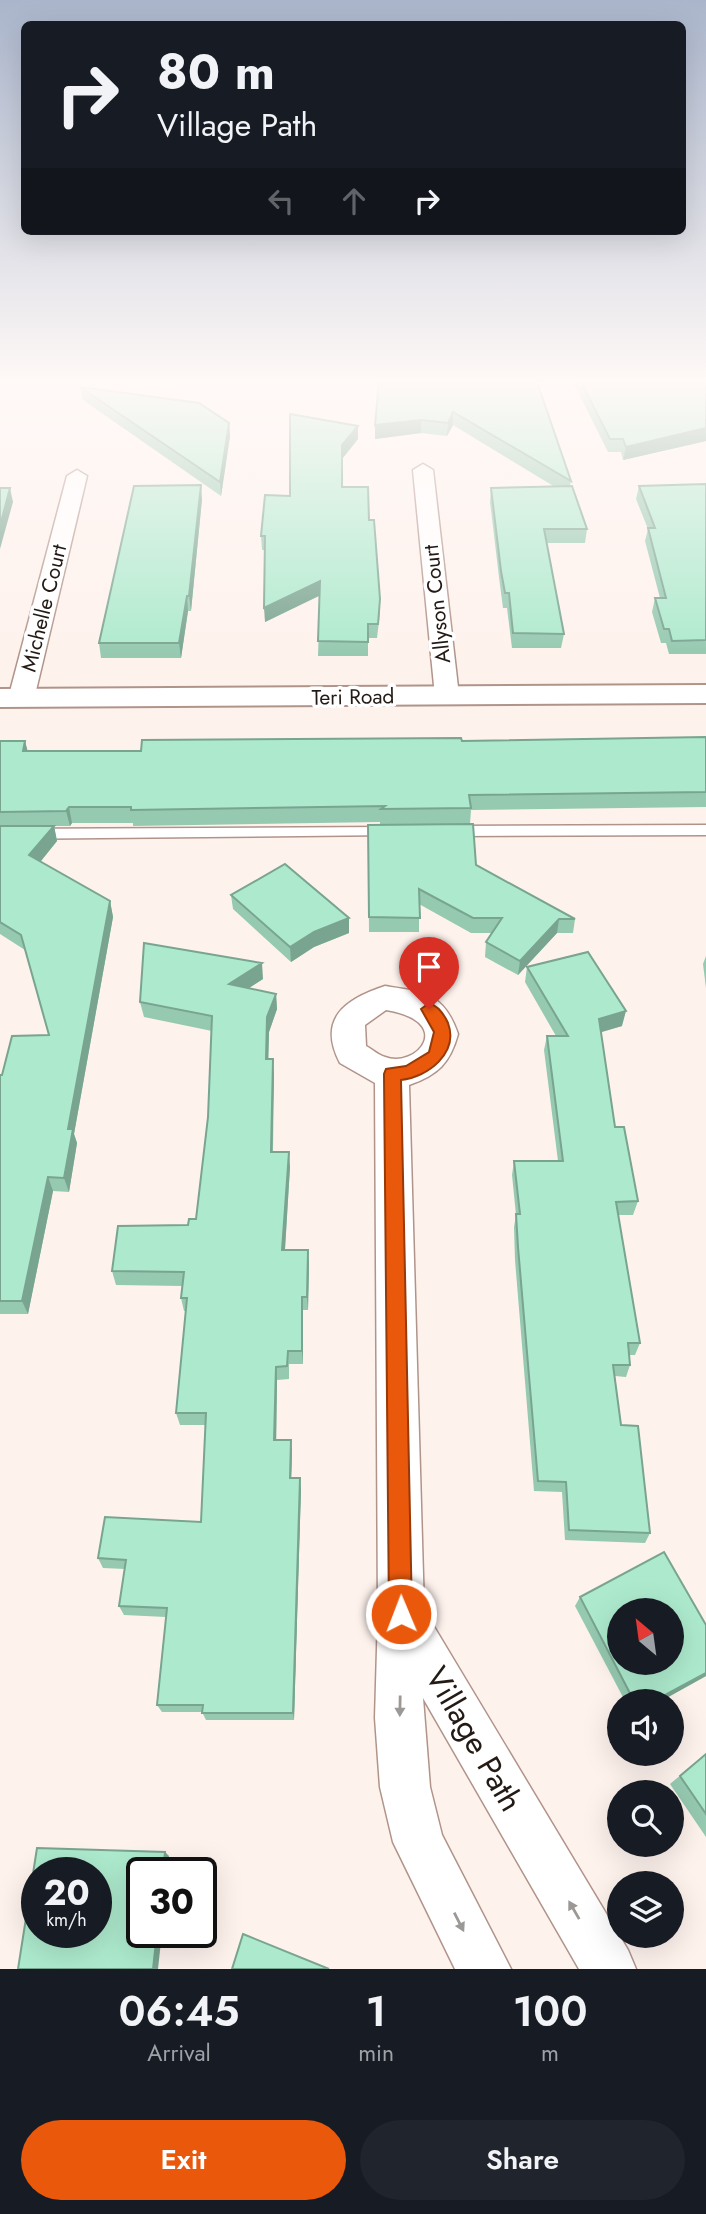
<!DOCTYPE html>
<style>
:root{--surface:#171b24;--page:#20242c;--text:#f1f3f6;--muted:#9ea1a6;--accent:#ea580c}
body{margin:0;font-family:Jost,sans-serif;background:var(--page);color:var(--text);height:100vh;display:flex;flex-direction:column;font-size:26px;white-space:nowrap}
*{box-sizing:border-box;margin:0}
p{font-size:23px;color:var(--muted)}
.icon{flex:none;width:38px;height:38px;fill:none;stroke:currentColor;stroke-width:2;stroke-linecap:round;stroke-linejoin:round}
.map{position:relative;height:1969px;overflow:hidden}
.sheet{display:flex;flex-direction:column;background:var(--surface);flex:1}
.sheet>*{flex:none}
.hud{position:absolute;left:21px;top:21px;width:665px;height:214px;border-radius:10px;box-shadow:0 7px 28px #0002;background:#171b24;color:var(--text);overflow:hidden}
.needle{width:46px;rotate:331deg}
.controls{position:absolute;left:607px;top:1598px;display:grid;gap:14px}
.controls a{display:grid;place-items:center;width:77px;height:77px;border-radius:50%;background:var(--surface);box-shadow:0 7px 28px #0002;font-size:35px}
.speed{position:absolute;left:21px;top:1857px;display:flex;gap:14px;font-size:35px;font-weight:700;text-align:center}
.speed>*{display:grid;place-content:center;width:91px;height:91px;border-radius:50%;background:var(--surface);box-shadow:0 7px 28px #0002;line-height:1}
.speed small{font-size:18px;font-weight:400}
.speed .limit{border:4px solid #111;border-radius:10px;background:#fff;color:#111}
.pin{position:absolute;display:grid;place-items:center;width:60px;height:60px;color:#fff;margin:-72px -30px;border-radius:50% 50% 50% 0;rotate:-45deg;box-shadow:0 0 7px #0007}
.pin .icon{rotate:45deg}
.me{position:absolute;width:77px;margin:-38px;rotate:359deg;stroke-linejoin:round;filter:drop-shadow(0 0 5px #0008)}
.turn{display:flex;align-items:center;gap:24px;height:147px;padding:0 21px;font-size:32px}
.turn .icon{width:91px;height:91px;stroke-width:2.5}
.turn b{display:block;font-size:49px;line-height:60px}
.lanes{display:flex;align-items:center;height:66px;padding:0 21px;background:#0003;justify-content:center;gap:35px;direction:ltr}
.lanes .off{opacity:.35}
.eta{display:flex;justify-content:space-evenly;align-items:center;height:119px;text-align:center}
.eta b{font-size:42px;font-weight:600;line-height:49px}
.button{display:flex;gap:14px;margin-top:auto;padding:14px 21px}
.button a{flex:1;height:80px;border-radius:42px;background:var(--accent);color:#fff;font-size:28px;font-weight:600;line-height:80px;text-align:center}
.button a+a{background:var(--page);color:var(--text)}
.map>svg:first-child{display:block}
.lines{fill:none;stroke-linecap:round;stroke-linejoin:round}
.service-casing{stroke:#b0948a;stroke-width:3}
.minor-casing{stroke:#b0948a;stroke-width:3}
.tertiary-casing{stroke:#b0948a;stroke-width:4}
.service{fill:#fff;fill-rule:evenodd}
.minor{fill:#fff;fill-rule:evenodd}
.tertiary{fill:#fff;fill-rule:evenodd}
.wall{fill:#95c9b0}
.shaded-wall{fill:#79a490}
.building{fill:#adeacd;stroke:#79a490;stroke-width:2;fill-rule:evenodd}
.oneway{fill:#9c9896}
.route{fill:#ea580c;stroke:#983908;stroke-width:2}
.labels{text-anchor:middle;stroke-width:7;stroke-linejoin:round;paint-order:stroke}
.far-street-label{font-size:21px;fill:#231915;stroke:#fff}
.near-street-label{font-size:32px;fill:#231915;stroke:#fff}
</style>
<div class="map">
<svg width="706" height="1969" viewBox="0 0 706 1969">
<rect width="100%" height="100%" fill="#fef2ed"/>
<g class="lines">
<g class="service-casing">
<g id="service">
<path d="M706,825V835L453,836L446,831L453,826Z"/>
<path d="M389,827L394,829L396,832L394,835L0,839V829Z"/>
</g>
</g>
<g class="minor-casing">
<g id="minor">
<path d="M423,464L433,470L459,696L456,701H438L435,696L413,470Z"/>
<path d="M77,470L87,476L34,699L30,704H12L8,699L67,476Z"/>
<path d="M385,986C424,992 444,993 458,1034C450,1063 438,1075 409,1085L424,1610L628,1950L636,1969H579L423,1698L430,1787L442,1835L511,1969H455L393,1842L380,1787L375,1718L378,1614L375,1083L340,1063C317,1019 345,999 385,986ZM386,1010C457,1022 416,1069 385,1057C378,1055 372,1049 366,1046L365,1025Z"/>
</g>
</g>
<g class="tertiary-casing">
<path id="tertiary" d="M706,685V703L0,707V689Z"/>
</g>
<use href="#service" class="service"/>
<use href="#minor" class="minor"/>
<use href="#tertiary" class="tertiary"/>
</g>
<g class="wall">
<path d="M537,382L571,481L570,486L587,529L585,543H547L564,634L561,648H512L507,608H503L500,585L490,502L491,488L555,487L453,425L447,436L421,433L375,439V425Z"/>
<path d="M573,382H706V441L623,460L621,452H608Z"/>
<path d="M80,387L229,423L230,436L221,496L83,400Z"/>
<path d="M358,439L342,459V487L369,520L380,613L377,638H368V656H318L320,595L265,622V550H262L261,536L290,496Z"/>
<path d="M706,484V654H669L666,643H661L652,612L655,598H660L645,541L648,529L636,499L639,486Z"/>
<path d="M202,499L191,611H188L181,658H101L99,643Z"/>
<path d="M706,737V807L471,810L470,824H380V822L133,826V823H72L70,826H54L57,841L40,862L110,901L113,917L74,1134L77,1143L69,1192L53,1191L28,1314H0V1075H2L49,1035L25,950L0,934V741H25L27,751H141L462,741Z"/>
<path d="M368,825L575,919L573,933H557L518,975L485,957L486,942L493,933H471L419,904V932H369Z"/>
<path d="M231,895L349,933L314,947L291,962L233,909Z"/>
<path d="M706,956V988L703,964Z"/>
<path d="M527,967L622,1026L601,1032L615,1127L638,1201L633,1215H618L640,1343L635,1355H629L630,1365L626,1377L615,1376L621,1425L650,1533L645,1543L565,1540L562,1492L534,1491L515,1260L514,1227L516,1215L512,1175L514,1161H558L544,1050L547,1036H556L525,982Z"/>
<path d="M263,979L249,988L276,994L277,1009L269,1032L268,1059L274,1074L273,1152L290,1167L285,1250L309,1263L308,1310H303V1364H289V1379L277,1380L276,1440L292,1451L291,1478L301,1489L294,1720H206L202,1712H162L157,1705L166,1617L124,1615L119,1606L125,1569L103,1568L98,1558L201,1522L206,1425H180L176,1413L186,1311H184L181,1298L182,1286L116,1285L112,1271L188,1225L196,1219L208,1117L212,1031L144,1017L140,1002Z"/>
<path d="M580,1597L706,1676L661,1701H625L575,1606Z"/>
<path d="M706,1754V1837L670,1784Z"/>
</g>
<g class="shaded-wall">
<path d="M453,412V425L447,436L448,423Z"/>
<path d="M421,420V433L375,439V425Z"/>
<path d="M229,423L230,436L221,496L220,482Z"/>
<path d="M358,426V439L342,459V445Z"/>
<path d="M706,428V441L623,460L626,447Z"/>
<path d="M201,485L202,499L191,611L189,596Z"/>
<path d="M10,488L13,502L0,549V526Z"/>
<path d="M320,581L321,595L265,622L264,608Z"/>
<path d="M187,596L188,611L181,658L179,643Z"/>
<path d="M25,741L29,756L23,751Z"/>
<path d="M69,807L72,823L70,826L66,811Z"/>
<path d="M54,826L57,841L33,871L29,855Z"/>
<path d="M110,901L113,917L74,1134L77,1143L69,1192L64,1178L68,1129Z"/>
<path d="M349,918V933L314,947L291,962L290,947L314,932Z"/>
<path d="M559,919L557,933L518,975L520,961Z"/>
<path d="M262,963L263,979L230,1000L229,984Z"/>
<path d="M276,994L277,1009L269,1032L268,1074L266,1059L267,1017Z"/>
<path d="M626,1011L622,1026L595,1034L599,1019Z"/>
<path d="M273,1059L274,1074L272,1167L271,1152Z"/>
<path d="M289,1152L290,1167L284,1264L282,1250Z"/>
<path d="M48,1177L53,1191L28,1314L22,1301Z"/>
<path d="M308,1250L309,1263L308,1310L307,1297Z"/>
<path d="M302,1297L303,1310V1364L302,1351Z"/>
<path d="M276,1367L277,1380L276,1452L274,1440Z"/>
<path d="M291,1440L292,1451L291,1489L290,1478Z"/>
<path d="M300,1478L301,1489L294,1720L293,1713Z"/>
<path d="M706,1673V1676L661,1701H654Z"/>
<path d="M165,1852L169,1856L168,1872H163Z"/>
<path d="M157,1932H162L158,1969H153Z"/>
</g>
<g class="building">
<path d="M379,382H537L571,481L453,412L448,423L421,420L375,425Z"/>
<path d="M581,382H706V428L626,447L623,439H610Z"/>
<path d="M80,387L199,403L229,423L220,482Z"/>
<path d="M290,414L358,426L342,445V487H368L369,520H374L380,599L378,624H368V642L318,641L320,581L264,608L265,536H261L265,495L290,496Z"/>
<path d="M706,484V640L672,641L669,629H664L655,598H666L648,528H655L639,486Z"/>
<path d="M201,485L189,596H187L179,643H99L134,486Z"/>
<path d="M572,486L587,529H544L564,634L513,633L509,593H505L501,571L491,488Z"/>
<path d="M0,488H10L0,526Z"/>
<path d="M706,737V792L469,795L471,808L381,809L385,806L131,810V807H69L66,811L0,812V741H25L23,751H141L142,740L461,738L462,741Z"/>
<path d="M473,824L476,865L575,919H559L520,961L486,942L502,918H473L419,889L420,918L369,917L368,825Z"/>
<path d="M0,826H54L29,855L110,901L68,1129H73L64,1178L48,1177L22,1301H0V1075H2L12,1036L49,1035L21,935L0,922Z"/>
<path d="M285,864L349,918L314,932L290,947L231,895Z"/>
<path d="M144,943L262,963L229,984L276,994L267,1017L266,1059H273L271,1152H289L282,1250H308L307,1297H302V1351H288L287,1366L276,1367L274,1440H291L290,1478H300L293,1713H202L203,1705H157L167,1608L119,1606L126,1560L98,1558L105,1517L201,1522L206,1413H176L187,1298H181L184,1272L112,1271L118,1226L188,1225L189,1219H196L208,1117L212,1016L140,1002Z"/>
<path d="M588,952L626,1011L599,1019L615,1127H624L638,1201L616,1202L640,1343H628L630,1365H613L621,1425L638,1426L650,1533L569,1530L566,1482L538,1481L518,1247L516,1214H520L514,1161H563L547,1036H568L527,967Z"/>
<path d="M664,1552L706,1625V1673L654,1701H634L580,1597ZM620,1610H672V1662H620Z"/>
<path d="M706,1754V1814L680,1776Z"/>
<path d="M37,1848L165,1852L163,1872H142V1932H157L153,1969H18ZM37,1872H96V1932H37Z"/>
<path d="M243,1934L329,1969H232Z"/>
</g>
<defs><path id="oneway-solid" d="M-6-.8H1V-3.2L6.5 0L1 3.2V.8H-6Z" transform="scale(1.75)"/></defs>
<g class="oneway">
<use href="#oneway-solid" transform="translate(400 1706) rotate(91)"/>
<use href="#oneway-solid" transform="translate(574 1910) rotate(-120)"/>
<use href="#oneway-solid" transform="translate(459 1922) rotate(63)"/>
</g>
<linearGradient id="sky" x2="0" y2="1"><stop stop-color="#aab5cb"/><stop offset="0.58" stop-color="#fff9f7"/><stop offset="1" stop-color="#fff9f7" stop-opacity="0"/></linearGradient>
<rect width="706" height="658" fill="url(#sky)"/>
<path class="route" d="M429,1003C438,1006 444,1014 448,1023C459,1053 428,1077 401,1080L412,1614L409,1622L401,1625L393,1622L389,1614L384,1074L386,1069L406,1066L429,1052L434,1032L421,1009Z"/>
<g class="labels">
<g class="far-street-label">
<text transform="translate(437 604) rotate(-96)" y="7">Allyson Court</text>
<text transform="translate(44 608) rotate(-76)" y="7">Michelle Court</text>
<text transform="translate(353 697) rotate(-1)" y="7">Teri Road</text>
</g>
<g class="near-street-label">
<text transform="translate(474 1739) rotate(60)" y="11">Village Path</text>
</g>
</g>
</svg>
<div class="controls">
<a><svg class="needle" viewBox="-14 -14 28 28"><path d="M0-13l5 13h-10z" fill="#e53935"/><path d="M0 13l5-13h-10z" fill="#9ea1a6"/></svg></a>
<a><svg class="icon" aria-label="sound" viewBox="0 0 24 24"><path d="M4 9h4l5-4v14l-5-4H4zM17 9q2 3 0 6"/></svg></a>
<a><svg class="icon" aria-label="search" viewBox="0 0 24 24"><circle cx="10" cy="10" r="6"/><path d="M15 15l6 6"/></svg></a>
<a><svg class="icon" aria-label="layers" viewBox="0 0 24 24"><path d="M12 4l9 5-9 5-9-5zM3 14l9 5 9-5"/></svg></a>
</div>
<div class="speed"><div>20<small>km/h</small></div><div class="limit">30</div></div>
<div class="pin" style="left:429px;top:1009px;background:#d93025"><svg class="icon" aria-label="arrive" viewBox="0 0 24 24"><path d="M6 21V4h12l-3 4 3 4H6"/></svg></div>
<svg class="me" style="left:401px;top:1614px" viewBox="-20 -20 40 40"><circle r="17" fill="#ea580c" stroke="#fff" stroke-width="3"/><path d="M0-11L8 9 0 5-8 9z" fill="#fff"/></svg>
<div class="hud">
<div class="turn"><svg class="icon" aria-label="right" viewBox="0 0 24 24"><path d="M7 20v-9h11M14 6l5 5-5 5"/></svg><div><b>80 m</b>Village Path</div></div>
<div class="lanes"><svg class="icon off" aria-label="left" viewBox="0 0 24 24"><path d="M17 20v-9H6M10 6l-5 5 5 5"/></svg><svg class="icon off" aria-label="ahead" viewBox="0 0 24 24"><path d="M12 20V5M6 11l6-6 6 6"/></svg><svg class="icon" aria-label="right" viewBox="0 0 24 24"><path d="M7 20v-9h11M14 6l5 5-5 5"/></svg></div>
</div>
</div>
<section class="sheet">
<div class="eta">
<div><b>06:45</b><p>Arrival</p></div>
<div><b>1</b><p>min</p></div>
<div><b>100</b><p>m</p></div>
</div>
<div class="button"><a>Exit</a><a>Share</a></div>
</section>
